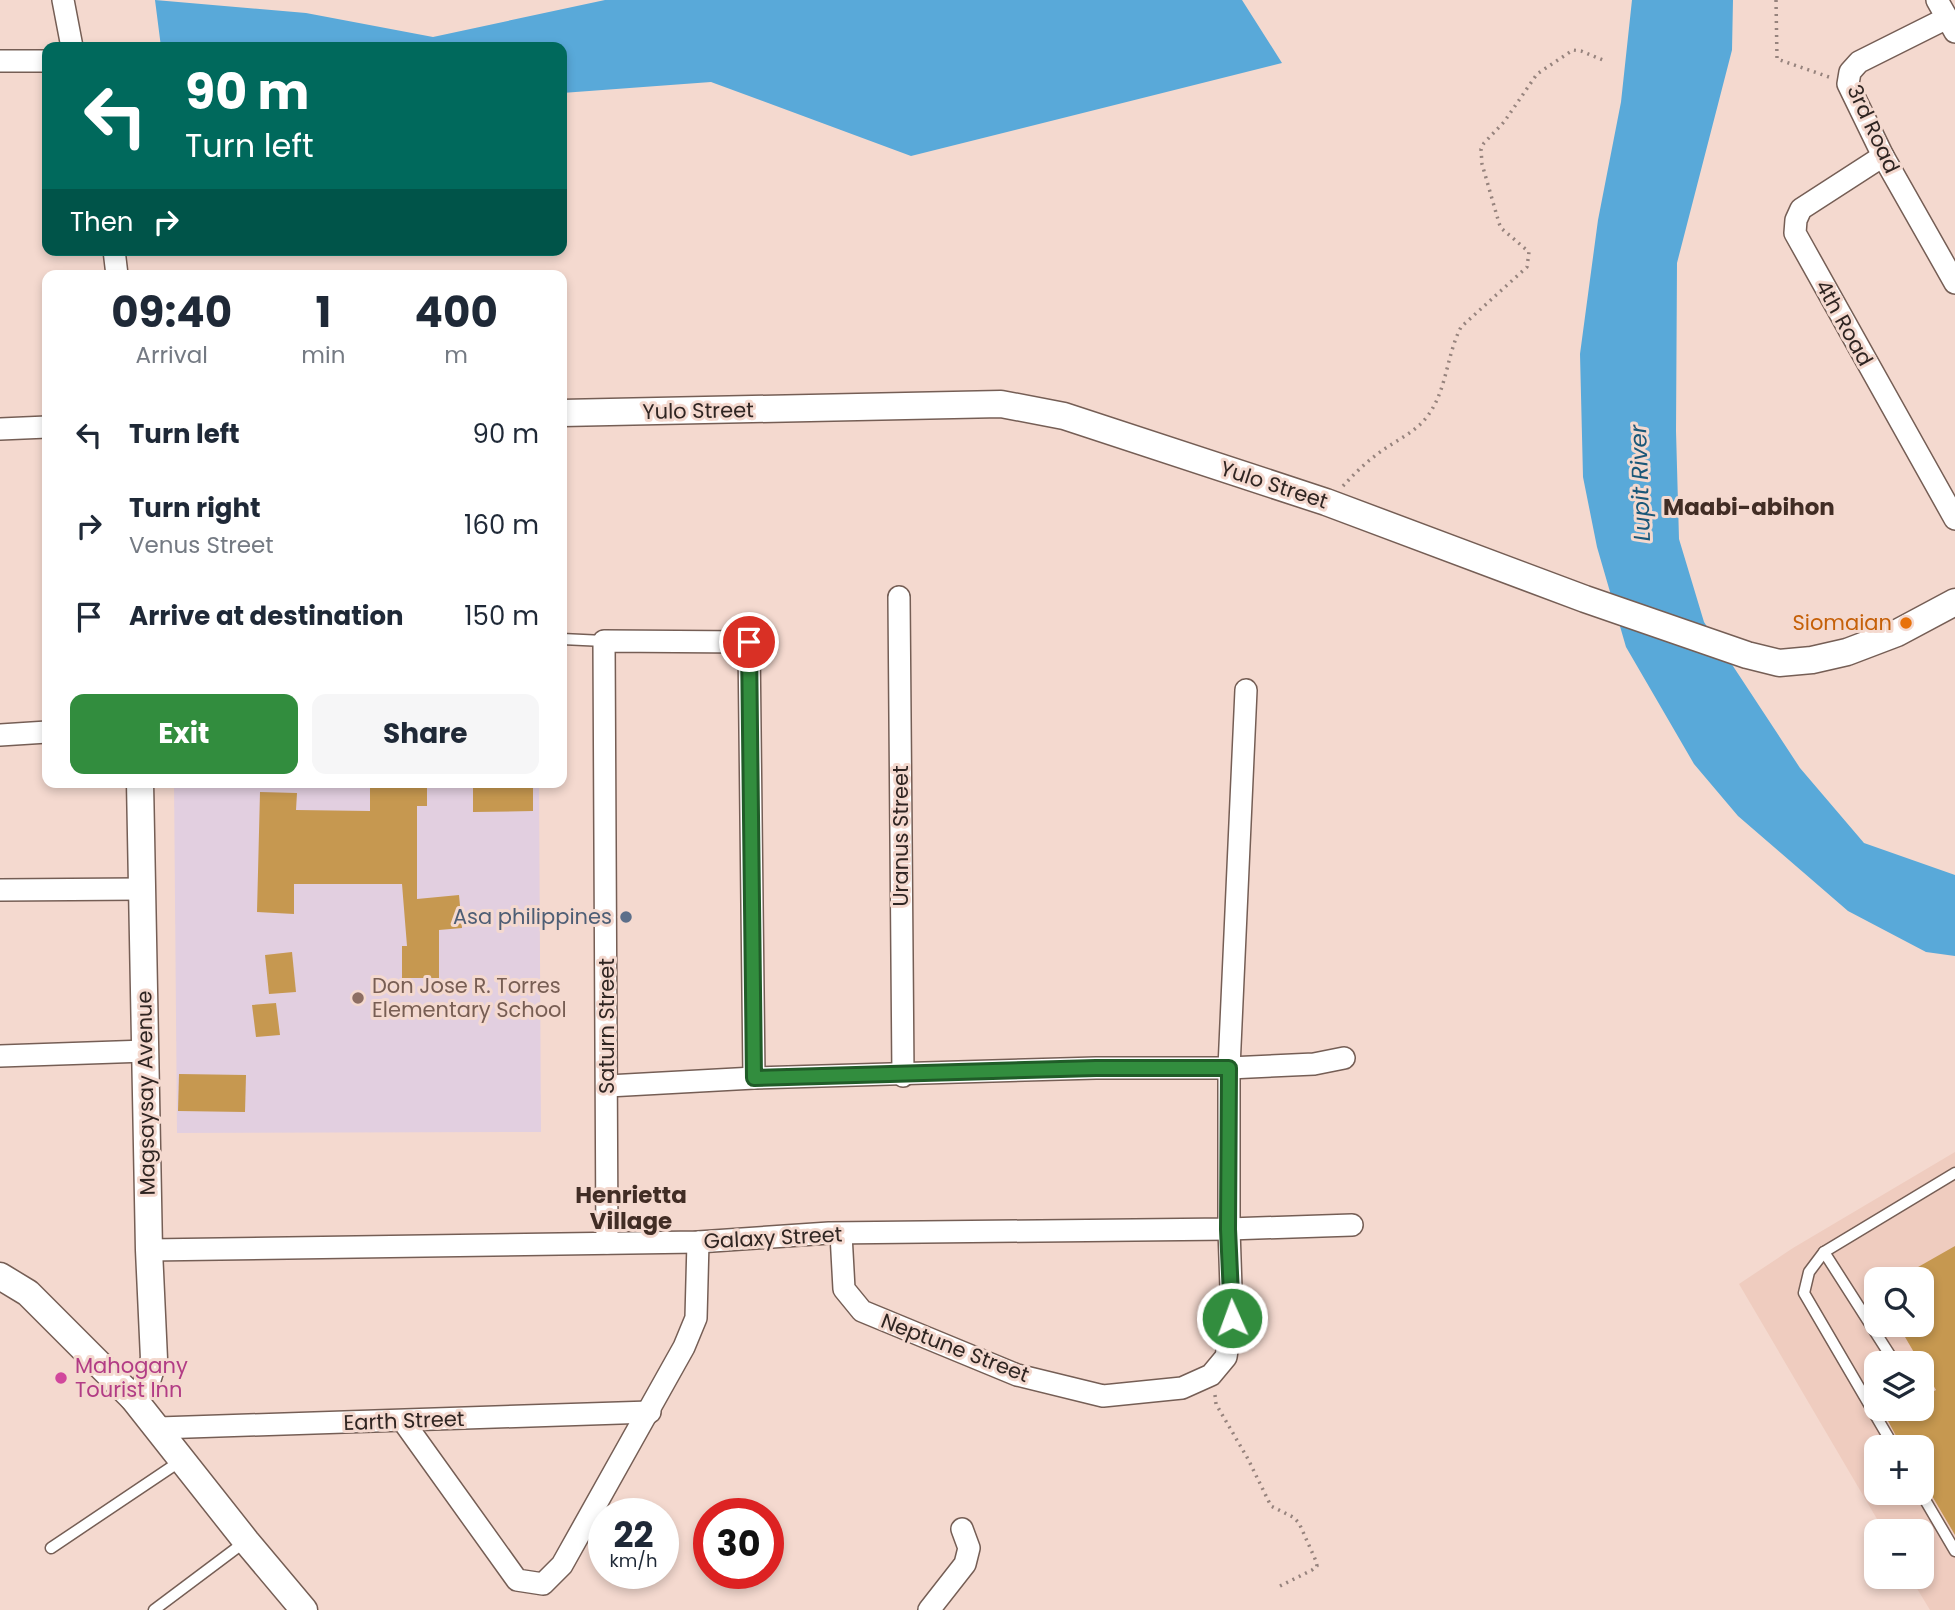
<!DOCTYPE html>
<meta charset="utf-8">
<style>
:root{--surface:#fff;--page:#f6f6f7;--text:#1f2937;--muted:#747a83;--accent:#328d3e}
body{margin:0;font-family:Poppins,sans-serif;background:var(--page);color:var(--text);height:100vh;display:flex;flex-direction:column;font-size:26px;white-space:nowrap}
*{box-sizing:border-box;margin:0}
p{font-size:23px;color:var(--muted)}
.icon{flex:none;width:38px;height:38px;fill:none;stroke:currentColor;stroke-width:2;stroke-linecap:round;stroke-linejoin:round}
.map{position:relative;flex:1;overflow:hidden}
.side{position:absolute;left:42px;top:270px;width:525px;height:518px;display:flex;flex-direction:column;background:var(--surface);border-radius:14px;box-shadow:0 4px 10px #0003}
.side>*{flex:none}
.hud{position:absolute;left:42px;top:42px;width:525px;height:214px;border-radius:14px;box-shadow:0 4px 10px #0003;background:#00695c;color:#fff;overflow:hidden}
.fabs{position:absolute;left:1864px;top:1267px;display:grid;gap:14px}
.fabs a{display:grid;place-items:center;width:70px;height:70px;border-radius:14px;background:var(--surface);box-shadow:0 4px 10px #0003;font-size:35px}
.speed{position:absolute;left:588px;top:1498px;display:flex;gap:14px;font-size:35px;font-weight:700;text-align:center}
.speed>*{display:grid;place-content:center;width:91px;height:91px;border-radius:50%;background:var(--surface);box-shadow:0 4px 10px #0003;line-height:1}
.speed small{font-size:18px;font-weight:400}
.speed .limit{border:10px solid #d22;background:#fff;color:#111}
.pin{position:absolute;display:grid;place-items:center;width:60px;height:60px;color:#fff;margin:-30px;border:4px solid #fff;border-radius:50%;box-shadow:0 2px 7px #0007}
.me{position:absolute;width:77px;margin:-38px;rotate:358deg;stroke-linejoin:round;filter:drop-shadow(0 0 5px #0008)}
.turn{display:flex;align-items:center;gap:24px;height:147px;padding:0 28px;font-size:32px}
.turn .icon{width:91px;height:91px;stroke-width:2.5}
.turn b{display:block;font-size:49px;line-height:60px}
.then{display:flex;align-items:center;height:66px;padding:0 28px;background:#0003;gap:14px;font-size:26px}
.eta{display:flex;justify-content:space-evenly;align-items:center;height:119px;text-align:center}
.eta b{font-size:42px;font-weight:700;line-height:49px}
.button{display:flex;gap:14px;margin-top:auto;padding:14px 28px}
.button a{flex:1;height:80px;border-radius:14px;background:var(--accent);color:#fff;font-size:28px;font-weight:700;line-height:80px;text-align:center}
.button a+a{background:var(--page);color:var(--text)}
ul{padding:0;list-style:none}
li{display:flex;align-items:center;gap:21px;height:91px;padding:0 28px}
li div{flex:1}
li b{display:block;font-size:26px}
li em{font-style:normal}
.map>svg:first-child{display:block}
.built{fill:#efccbf;fill-rule:evenodd}
.education{fill:#e2cfe0}
.water{fill:#59a9d9}
.building{fill:#c69850}
.lines{fill:none;stroke-linecap:round;stroke-linejoin:round}
.service-casing{stroke:#755e55;stroke-width:13}
.minor-casing{stroke:#755e55;stroke-width:24}
.tertiary-casing{stroke:#755e55;stroke-width:29}
.path{stroke:#96837d;stroke-width:3.5;stroke-dasharray:2 5;stroke-linecap:butt}
.service{stroke:#fff;stroke-width:10}
.minor{stroke:#fff;stroke-width:21}
.tertiary{stroke:#fff;stroke-width:26}
.route-casing{stroke:#205c28;stroke-width:18}
.route{stroke:#328d3e;stroke-width:12}
.food-dot{fill:#e8710a;stroke:#f4d9cf;stroke-width:2.5}
.service-dot{fill:#5c6f8a;stroke:#f4d9cf;stroke-width:2.5}
.education-dot{fill:#8d6e63;stroke:#f4d9cf;stroke-width:2.5}
.hotel-dot{fill:#d1479c;stroke:#f4d9cf;stroke-width:2.5}
.labels{text-anchor:middle;stroke-width:6;stroke-linejoin:round;paint-order:stroke}
.street-label{font-size:21px;fill:#2f2522;stroke:#f4d9cf}
.food-label{font-size:21px;fill:#c56008;stroke:#f4d9cf;text-anchor:end}
.service-label{font-size:21px;fill:#4e5e75;stroke:#f4d9cf;text-anchor:end}
.education-label{font-size:21px;fill:#785e54;stroke:#f4d9cf;text-anchor:start}
.hotel-label{font-size:21px;fill:#b23c85;stroke:#f4d9cf;text-anchor:start}
.water-label{font-size:23px;font-style:italic;fill:#1a5778;stroke:#f4d9cf}
.neighbourhood-label{font-size:23px;font-weight:bold;fill:#412d25;stroke:#f4d9cf}
</style>
<div class="map">
<svg width="1955" height="1610" viewBox="0 0 1955 1610">
<rect width="100%" height="100%" fill="#f4d9cf"/>
<path class="built" d="M1955,1152V1610H1930L1910,1577H1922V1531H1884L1739,1284L1793,1248ZM1876,1279H1922V1325H1876ZM1876,1363H1922V1409H1876ZM1876,1447H1922V1493H1876Z"/>
<path class="education" d="M174,782H539L541,1132L177,1133Z"/>
<g class="water">
<path d="M155,0L306,13L433,37L605,0H1242L1282,63L911,156L711,82L562,93V47H161Z"/>
<path d="M1632,0H1733L1732,50L1677,263L1676,431L1679,539L1704,622L1800,768L1864,843L1955,875V956L1926,952L1848,911L1738,816L1694,764L1626,647L1597,547L1583,477L1580,354L1598,220L1621,102Z"/>
</g>
<g class="building">
<path d="M370,782H427V806H417V899L459,895L462,928L439,930V978H402V946H407L402,884H294V914L257,912L260,792L297,793L296,810L370,811Z"/>
<path d="M473,782H533V811L473,812Z"/>
<path d="M292,952L296,992L269,994L265,955Z"/>
<path d="M276,1003L280,1035L256,1037L252,1005Z"/>
<path d="M179,1074L246,1075L245,1112L178,1111Z"/>
<path d="M1955,1246V1535L1928,1489L1922,1485V1447H1902L1887,1419L1904,1409H1922V1398L1936,1390L1898,1325H1922V1279H1897Z"/>
</g>
<g class="lines">
<g class="service-casing">
<g id="service">
<path d="M562,639L604,641"/>
<path d="M1824,1252L1895,1363"/>
<path d="M1894,1447L1804,1293L1809,1272L1824,1252L1955,1173"/>
<path d="M1921,1493L1955,1551"/>
<path d="M51,1548L182,1460"/>
<path d="M154,1610L246,1541"/>
</g>
</g>
<g class="minor-casing">
<g id="minor">
<path d="M63,0L72,47"/>
<path d="M1937,0L1955,32"/>
<path d="M1947,18L1859,62L1850,72L1848,84L1883,156L1955,283"/>
<path d="M0,61H47"/>
<path d="M1883,156L1801,209L1796,220L1795,233L1955,519"/>
<path d="M114,250L117,275"/>
<path d="M0,429L47,427"/>
<path d="M899,597L903,1076"/>
<path d="M0,735L47,732"/>
<path d="M0,890L141,889"/>
<path d="M0,1056L146,1051"/>
<path d="M608,1086L754,1078L1096,1068H1229L1314,1064L1344,1058"/>
<path d="M841,1234L844,1289L862,1311L1017,1375L1103,1396L1182,1388L1211,1375L1226,1357L1232,1318L1229,1229V1068L1246,690"/>
<path d="M607,1243L604,641L749,642L754,1078"/>
<path d="M149,1250L698,1242L829,1233L1229,1229L1352,1225"/>
<path d="M403,1421L517,1580L543,1584L562,1565L684,1347L696,1318L698,1242"/>
<path d="M159,1428L650,1412"/>
<path d="M929,1610L965,1564L969,1548L962,1529"/>
</g>
</g>
<g class="tertiary-casing">
<g id="tertiary">
<path d="M562,413L1001,404L1064,416L1326,502L1585,599L1747,655L1779,663L1812,660L1847,652L1897,633L1955,602"/>
<path d="M0,1276L28,1293L133,1398L246,1541L304,1610"/>
<path d="M133,1398L145,1387L154,1359L149,1250L140,782"/>
</g>
</g>
<g class="path">
<path d="M1776,0L1777,59L1829,77"/>
<path d="M1343,486C1355,473 1368,460 1383,450C1397,440 1415,432 1426,418C1447,392 1446,356 1461,327L1527,267L1529,252L1501,228L1499,223L1482,164L1481,149L1484,143L1504,122L1537,74L1573,50L1581,51L1603,60"/>
<path d="M1215,1395L1216,1404L1248,1459L1271,1506L1293,1517L1299,1523L1316,1561L1317,1566L1312,1570L1280,1586"/>
</g>
<use href="#service" class="service"/>
<use href="#minor" class="minor"/>
<use href="#tertiary" class="tertiary"/>
</g>
<g class="lines">
<g class="route-casing">
<path id="route" d="M749,642L754,1078L1096,1068H1229L1228,1229L1232,1318"/>
</g>
<use href="#route" class="route"/>
</g>
<circle class="food-dot" cx="1906" cy="623" r="7"/>
<circle class="service-dot" cx="626" cy="917" r="7"/>
<circle class="education-dot" cx="358" cy="998" r="7"/>
<circle class="hotel-dot" cx="61" cy="1378" r="7"/>
<g class="labels">
<g class="street-label">
<text transform="translate(1873 129) rotate(65)" y="7">3rd Road</text>
<text transform="translate(1844 323) rotate(61)" y="7">4th Road</text>
<text transform="translate(698 411) rotate(-1)" y="7">Yulo Street</text>
<text transform="translate(1274 485) rotate(18)" y="7">Yulo Street</text>
<text transform="translate(901 836) rotate(-90)" y="7">Uranus Street</text>
<text transform="translate(607 1026) rotate(-90)" y="7">Saturn Street</text>
<text transform="translate(146 1093) rotate(-91)" y="7">Magsaysay Avenue</text>
<text transform="translate(773 1238) rotate(-3)" y="7">Galaxy Street</text>
<text transform="translate(955 1348) rotate(21)" y="7">Neptune Street</text>
<text transform="translate(404 1421) rotate(-2)" y="7">Earth Street</text>
</g>
<g class="food-label">
<text x="1892" y="630">Siomaian</text>
</g>
<g class="service-label">
<text x="612" y="924">Asa philippines</text>
</g>
<g class="education-label">
<text x="372" y="993">Don Jose R. Torres<tspan x="372" dy="24">Elementary School</tspan></text>
</g>
<g class="hotel-label">
<text x="75" y="1373">Mahogany<tspan x="75" dy="24">Tourist Inn</tspan></text>
</g>
<g class="water-label">
<text transform="translate(1640 483) rotate(-92)" y="8">Lupit River</text>
</g>
<g class="neighbourhood-label">
<text x="1749" y="515">Maabi-abihon</text>
<text x="631" y="1203">Henrietta<tspan x="631" dy="26">Village</tspan></text>
</g>
</g>
</svg>
<div class="fabs">
<a><svg class="icon" aria-label="search" viewBox="0 0 24 24"><circle cx="10" cy="10" r="6"/><path d="M15 15l6 6"/></svg></a>
<a><svg class="icon" aria-label="layers" viewBox="0 0 24 24"><path d="M12 4l9 5-9 5-9-5zM3 14l9 5 9-5"/></svg></a>
<a>+</a>
<a>−</a>
</div>
<div class="speed"><div>22<small>km/h</small></div><div class="limit">30</div></div>
<div class="pin" style="left:749px;top:642px;background:#d93025"><svg class="icon" aria-label="arrive" viewBox="0 0 24 24"><path d="M6 21V4h12l-3 4 3 4H6"/></svg></div>
<svg class="me" style="left:1232px;top:1318px" viewBox="-20 -20 40 40"><circle r="17" fill="#328d3e" stroke="#fff" stroke-width="3"/><path d="M0-11L8 9 0 5-8 9z" fill="#fff"/></svg>
<div class="hud">
<div class="turn"><svg class="icon" aria-label="left" viewBox="0 0 24 24"><path d="M17 20v-9H6M10 6l-5 5 5 5"/></svg><div><b>90 m</b>Turn left</div></div>
<div class="then">Then<svg class="icon" aria-label="right" viewBox="0 0 24 24"><path d="M7 20v-9h11M14 6l5 5-5 5"/></svg></div>
</div>
<section class="side">
<div class="eta">
<div><b>09:40</b><p>Arrival</p></div>
<div><b>1</b><p>min</p></div>
<div><b>400</b><p>m</p></div>
</div>
<ul>
<li><svg class="icon" aria-label="left" viewBox="0 0 24 24"><path d="M17 20v-9H6M10 6l-5 5 5 5"/></svg><div><b>Turn left</b></div><em>90 m</em></li>
<li><svg class="icon" aria-label="right" viewBox="0 0 24 24"><path d="M7 20v-9h11M14 6l5 5-5 5"/></svg><div><b>Turn right</b><p>Venus Street</p></div><em>160 m</em></li>
<li><svg class="icon" aria-label="arrive" viewBox="0 0 24 24"><path d="M6 21V4h12l-3 4 3 4H6"/></svg><div><b>Arrive at destination</b></div><em>150 m</em></li>
</ul>
<div class="button"><a>Exit</a><a>Share</a></div>
</section>
</div>
